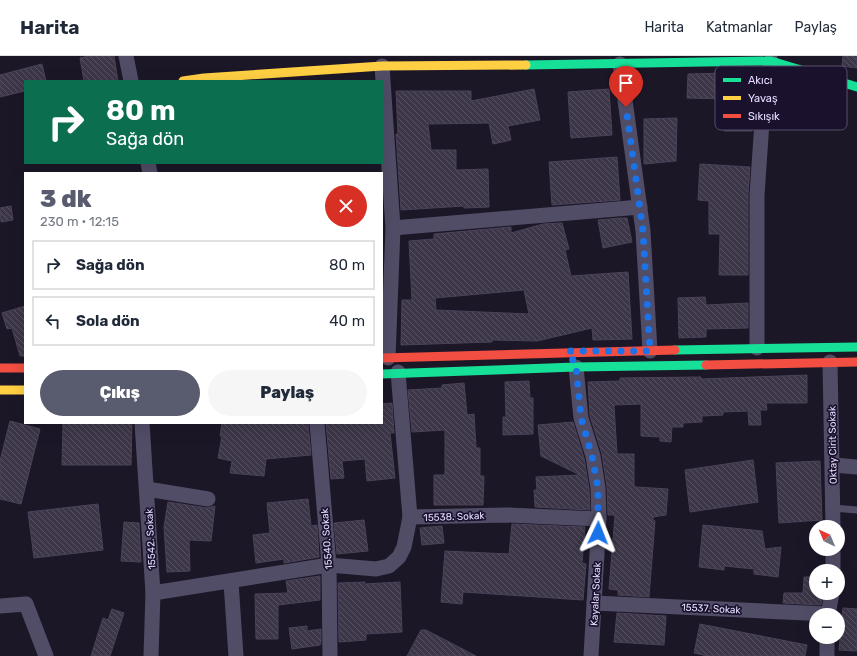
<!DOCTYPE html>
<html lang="tr">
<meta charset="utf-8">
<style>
:root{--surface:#fff;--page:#f6f6f7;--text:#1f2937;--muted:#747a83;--line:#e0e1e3;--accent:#595b6f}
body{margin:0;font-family:Rubik,sans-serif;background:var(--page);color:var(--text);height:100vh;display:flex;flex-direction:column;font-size:15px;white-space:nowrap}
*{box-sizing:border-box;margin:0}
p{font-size:13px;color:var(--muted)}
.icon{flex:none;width:22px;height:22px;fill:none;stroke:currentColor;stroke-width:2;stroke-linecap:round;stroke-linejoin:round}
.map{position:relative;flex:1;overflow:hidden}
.drawer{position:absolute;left:24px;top:116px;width:359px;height:252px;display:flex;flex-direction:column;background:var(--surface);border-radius:0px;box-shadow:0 4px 16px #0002}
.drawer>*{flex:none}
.top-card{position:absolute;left:24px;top:24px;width:359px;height:84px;border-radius:0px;box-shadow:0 4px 16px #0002;background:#0b6e4f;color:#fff;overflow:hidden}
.needle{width:26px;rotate:316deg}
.fabs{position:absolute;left:809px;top:464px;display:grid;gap:8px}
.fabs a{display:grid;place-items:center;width:36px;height:36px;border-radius:50%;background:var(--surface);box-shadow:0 4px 16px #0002;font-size:20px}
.pin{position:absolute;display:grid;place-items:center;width:34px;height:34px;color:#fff;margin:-41px -17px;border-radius:50% 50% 50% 0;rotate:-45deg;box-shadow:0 0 4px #0007}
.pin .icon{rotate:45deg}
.me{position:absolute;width:44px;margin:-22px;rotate:2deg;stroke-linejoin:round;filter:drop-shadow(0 0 3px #0008)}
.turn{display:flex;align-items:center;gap:14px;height:84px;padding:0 16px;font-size:18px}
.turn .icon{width:52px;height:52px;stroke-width:2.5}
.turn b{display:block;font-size:28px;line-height:34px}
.round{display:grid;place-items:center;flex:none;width:42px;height:42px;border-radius:21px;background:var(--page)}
.overview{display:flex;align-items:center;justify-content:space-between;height:68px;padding:0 16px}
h1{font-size:24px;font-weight:800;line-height:30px;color:var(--accent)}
.primary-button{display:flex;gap:8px;margin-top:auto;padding:8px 16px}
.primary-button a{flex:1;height:46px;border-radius:24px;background:var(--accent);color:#fff;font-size:16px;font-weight:800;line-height:46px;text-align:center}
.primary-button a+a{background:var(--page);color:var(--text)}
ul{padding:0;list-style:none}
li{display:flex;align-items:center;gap:12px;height:50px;margin:0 8px 6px;padding:0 8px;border:2px solid var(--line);border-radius:0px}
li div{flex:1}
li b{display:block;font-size:15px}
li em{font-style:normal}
header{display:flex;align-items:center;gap:24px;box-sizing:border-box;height:56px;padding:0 20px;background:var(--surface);border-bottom:1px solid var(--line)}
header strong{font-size:19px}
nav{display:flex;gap:22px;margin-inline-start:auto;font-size:14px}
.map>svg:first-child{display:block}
.building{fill:url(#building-back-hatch);stroke:#4a4259;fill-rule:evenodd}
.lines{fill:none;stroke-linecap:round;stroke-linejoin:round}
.lane{stroke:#524d67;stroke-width:7}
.street{stroke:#524d67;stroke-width:15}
.fast{stroke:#16e098;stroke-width:9}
.slow{stroke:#ffcf43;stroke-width:9}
.jam{stroke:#f24e42;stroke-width:9}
.route{stroke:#1a73e8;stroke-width:7;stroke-dasharray:0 12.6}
.labels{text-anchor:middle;stroke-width:3.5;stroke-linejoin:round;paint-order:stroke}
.street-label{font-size:10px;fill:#e5ddff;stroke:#1a112d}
.key{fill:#1a112d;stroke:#574e6c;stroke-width:1}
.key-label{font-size:11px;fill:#e5ddff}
</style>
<header>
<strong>Harita</strong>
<nav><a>Harita</a><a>Katmanlar</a><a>Paylaş</a></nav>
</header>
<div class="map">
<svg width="857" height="600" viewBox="0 0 857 600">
<defs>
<pattern id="building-back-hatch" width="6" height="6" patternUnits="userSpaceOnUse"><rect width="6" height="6" fill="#3c3648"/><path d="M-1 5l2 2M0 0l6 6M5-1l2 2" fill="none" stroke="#585363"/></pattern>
</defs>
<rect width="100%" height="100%" fill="#1c1727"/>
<g class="building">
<path d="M89,0H114L118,25H84L80,2Z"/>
<path d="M843,0H857V12L842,10Z"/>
<path d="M42,8L46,25H25V35L0,41V19Z"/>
<path d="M727,17L760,18L752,75H724L725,43L687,42L688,18Z"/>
<path d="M534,33L540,64L508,70L511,84L493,88L489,67L428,68L431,94H456V114L488,113L489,151L464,152V150L401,154L396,78H398L396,35H471V45Z"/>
<path d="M609,33L612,79L571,82L568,36Z"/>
<path d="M677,62L676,105L644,108V63Z"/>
<path d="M617,101L620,144L552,149L549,106Z"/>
<path d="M700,108L750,111L748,139V219H719L720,178H709V145L698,144Z"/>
<path d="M11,150L13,164L1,166L0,152Z"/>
<path d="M621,162H627L632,186L603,192L598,164Z"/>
<path d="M562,167L569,193L565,194L571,220L628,216L632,283L593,284L592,272L537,285L492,284V286L401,289L402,244H412L409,185L434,183V178L511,171V177L543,168ZM524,234L529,258L436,254L435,242Z"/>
<path d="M705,241L706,249L748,247V272L706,273V281L679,282L678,242Z"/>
<path d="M25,250V300H20L12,272L7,273L2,257Z"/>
<path d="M807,319V347H766L767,354H760L761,369H749L748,355L723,356V359L702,360V366L683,367V371H672L671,386L660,385V381L641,380V348L614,349L617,398H634V430L636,431L668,433L666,459L653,461V464L655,465L649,541L618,539V534L609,533L615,459H608L607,431L602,398L590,360L588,326L620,325V322L701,321V323Z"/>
<path d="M529,325L530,342H533V378L503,379V361H506L505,326Z"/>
<path d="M464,327L467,359L474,358L476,392H480V420H484L483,449H434V419H445V374L412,376L408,334L442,332V329Z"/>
<path d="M392,347L394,377H390L395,422L367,425L365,403L342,405L344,422L331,423L326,367H382V348Z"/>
<path d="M10,365L40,373L21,448L0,443V405Z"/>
<path d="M573,366L584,402L589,433L590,454L535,451L534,434H537L536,421L580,419L541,400L538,369Z"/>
<path d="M63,367H132L131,409H62Z"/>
<path d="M222,367H308L311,399L266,403L264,420L230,417L232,405L218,402L222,380H220Z"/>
<path d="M753,404L758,446L690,456L685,414Z"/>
<path d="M820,405L822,464L779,467L776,407Z"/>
<path d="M308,443L311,470L317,469L319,501L284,507V503L256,507L253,479L270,477L267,447Z"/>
<path d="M168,446L207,452L215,450L211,485L189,484L190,515L167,516L164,471Z"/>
<path d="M98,448L103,494L34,502L28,456Z"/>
<path d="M364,464L368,495L337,498L334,467Z"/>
<path d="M124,466L139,467L141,506L121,505Z"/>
<path d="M512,468L585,471L582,507L586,508L583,544L463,536L462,548L441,546L445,495L509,498Z"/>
<path d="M703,469L762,475L765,493L781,491L778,521L754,518V513L724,510V514L699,511Z"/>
<path d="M442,470L444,487L422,489L420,472Z"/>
<path d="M320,520V544L278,549V583H256L255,538L288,537L286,525Z"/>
<path d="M804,521H816V537H823L821,549L783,547L784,537H803Z"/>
<path d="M365,526V528L400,526L402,576L366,578V584L339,586L338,527Z"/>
<path d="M843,552L857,553V595L839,594Z"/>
<path d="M112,553L124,557L110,600H91L103,562L108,564Z"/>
<path d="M617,557L666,560L664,589L614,586Z"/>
<path d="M700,568L807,589L805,600H707L694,597Z"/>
<path d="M307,570V575L321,573V587L320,589L292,593L289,572Z"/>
<path d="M421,574H426L476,600H407Z"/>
</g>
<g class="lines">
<path class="lane" d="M833,452L857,454"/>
<g class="street">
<path d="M126,0L131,25"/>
<path d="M620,8L643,175L650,295"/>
<path d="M382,10L393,172L388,302"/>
<path d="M148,107L150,117"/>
<path d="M393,172L640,151"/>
<path d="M757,292V139L762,66L771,5"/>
<path d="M830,306L833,471"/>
<path d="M576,311L581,362L593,400L598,432L599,463L591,600"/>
<path d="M398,316L410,461"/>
<path d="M142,367L153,537L151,600"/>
<path d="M317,367L329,509L330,600"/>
<path d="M833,409L857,411"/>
<path d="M147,433L208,443"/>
<path d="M833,515V493"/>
<path d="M231,526L236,600"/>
<path d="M153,537L329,509L376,513L389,510L399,501L404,491L410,461L507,459L599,463"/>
<path d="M594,547L828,558"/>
<path d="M0,550L26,548L46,600"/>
<path d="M828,559L832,537"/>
<path d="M827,600V581"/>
</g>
<g class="fast">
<path d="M526,9L771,5L857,31"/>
<path d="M675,294L857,291"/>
<path d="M382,318L576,311L706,309"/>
</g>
<g class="slow">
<path d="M183,25L204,22L382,10L526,9"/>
<path d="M0,334H25"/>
</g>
<g class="jam">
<path d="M382,302L675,294"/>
<path d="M706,309L857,306"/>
<path d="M0,312H25"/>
</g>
</g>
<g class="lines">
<path class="route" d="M598,477V432L592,400L581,362L576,310L568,295H650L643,175L626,51"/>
</g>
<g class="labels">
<g class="street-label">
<text transform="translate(832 389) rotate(-91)" y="4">Oktay Cirit Sokak</text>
<text transform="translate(454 460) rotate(-2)" y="4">15538. Sokak</text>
<text transform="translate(150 483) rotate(-93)" y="4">15542. Sokak</text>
<text transform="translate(326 483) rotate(-94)" y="4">15540. Sokak</text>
<text transform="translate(595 538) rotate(-87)" y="4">Kayalar Sokak</text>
<text transform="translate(711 552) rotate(3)" y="4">15537. Sokak</text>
</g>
</g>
<rect x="715" y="10" width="132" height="64" rx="6" class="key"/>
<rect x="723" y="22" width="18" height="4" fill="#16e098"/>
<rect x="723" y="40" width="18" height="4" fill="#ffcf43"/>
<rect x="723" y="58" width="18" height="4" fill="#f24e42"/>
<g class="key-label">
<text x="748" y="28">Akıcı</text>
<text x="748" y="46">Yavaş</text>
<text x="748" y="64">Sıkışık</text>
</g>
</svg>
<div class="fabs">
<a><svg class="needle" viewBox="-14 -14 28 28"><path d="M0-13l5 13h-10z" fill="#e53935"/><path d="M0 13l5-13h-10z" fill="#747a83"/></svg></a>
<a>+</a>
<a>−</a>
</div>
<div class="pin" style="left:626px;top:51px;background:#d93025"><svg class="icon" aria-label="arrive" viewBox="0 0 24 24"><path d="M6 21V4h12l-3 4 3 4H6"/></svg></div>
<svg class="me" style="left:598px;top:477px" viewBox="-20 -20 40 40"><path d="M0-17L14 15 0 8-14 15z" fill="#1a73e8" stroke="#fff" stroke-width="4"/></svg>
<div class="top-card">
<div class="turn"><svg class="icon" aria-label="right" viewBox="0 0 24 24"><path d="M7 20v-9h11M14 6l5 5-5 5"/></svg><div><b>80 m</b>Sağa dön</div></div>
</div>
<section class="drawer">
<div class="overview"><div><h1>3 dk</h1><p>230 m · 12:15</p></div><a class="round" style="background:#d93025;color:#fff"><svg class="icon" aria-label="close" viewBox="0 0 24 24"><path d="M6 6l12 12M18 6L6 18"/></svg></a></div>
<ul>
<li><svg class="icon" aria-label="right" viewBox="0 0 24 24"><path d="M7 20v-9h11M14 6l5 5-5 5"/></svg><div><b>Sağa dön</b></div><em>80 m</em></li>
<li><svg class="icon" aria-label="left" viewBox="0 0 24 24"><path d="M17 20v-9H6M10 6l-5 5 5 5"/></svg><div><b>Sola dön</b></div><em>40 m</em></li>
</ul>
<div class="primary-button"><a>Çıkış</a><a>Paylaş</a></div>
</section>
</div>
